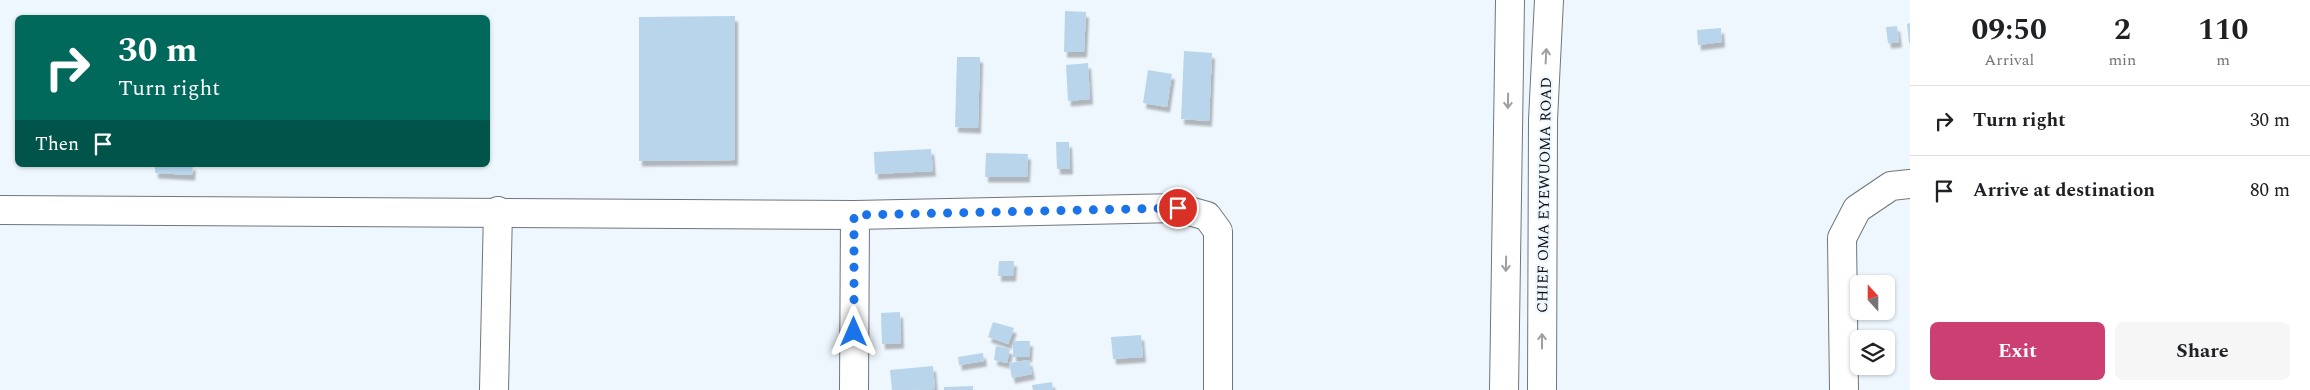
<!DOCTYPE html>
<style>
:root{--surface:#fff;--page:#f6f6f6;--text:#202124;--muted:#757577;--line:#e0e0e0;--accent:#cb3f72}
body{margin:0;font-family:Spectral,serif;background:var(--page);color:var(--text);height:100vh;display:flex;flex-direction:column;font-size:19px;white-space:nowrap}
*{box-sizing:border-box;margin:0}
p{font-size:16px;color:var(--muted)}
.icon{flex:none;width:28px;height:28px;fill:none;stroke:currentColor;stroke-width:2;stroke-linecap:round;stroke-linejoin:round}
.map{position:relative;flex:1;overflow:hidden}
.side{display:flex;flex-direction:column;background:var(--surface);width:400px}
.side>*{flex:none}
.hud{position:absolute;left:15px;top:15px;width:475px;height:152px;border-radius:8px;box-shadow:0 1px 4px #0004;background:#00695c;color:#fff;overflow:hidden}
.needle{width:32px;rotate:339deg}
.buttons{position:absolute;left:1850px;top:275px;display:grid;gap:10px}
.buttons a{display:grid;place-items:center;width:45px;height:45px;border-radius:8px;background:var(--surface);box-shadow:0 1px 4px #0004;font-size:25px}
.pin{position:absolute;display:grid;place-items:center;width:42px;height:42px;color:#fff;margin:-21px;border:2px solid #fff;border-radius:50%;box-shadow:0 1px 5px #0007}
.me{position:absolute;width:55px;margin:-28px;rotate:0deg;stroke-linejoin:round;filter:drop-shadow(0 0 4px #0008)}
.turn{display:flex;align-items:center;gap:18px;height:105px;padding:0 20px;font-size:22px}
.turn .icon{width:65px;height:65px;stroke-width:2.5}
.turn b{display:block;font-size:35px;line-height:42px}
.then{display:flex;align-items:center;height:48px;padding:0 20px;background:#0003;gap:10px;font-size:19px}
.eta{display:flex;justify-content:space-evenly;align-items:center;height:85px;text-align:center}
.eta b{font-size:30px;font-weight:700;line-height:35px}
.button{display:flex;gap:10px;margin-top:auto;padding:10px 20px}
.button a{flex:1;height:58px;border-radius:8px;background:var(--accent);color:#fff;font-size:20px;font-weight:700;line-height:58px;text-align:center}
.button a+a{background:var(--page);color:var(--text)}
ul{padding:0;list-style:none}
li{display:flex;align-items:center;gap:15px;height:70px;padding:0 20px;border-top:1px solid var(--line)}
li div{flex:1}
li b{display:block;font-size:19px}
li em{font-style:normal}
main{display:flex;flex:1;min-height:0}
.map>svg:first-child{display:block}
.building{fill:#b8d5ec;filter:url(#shadow)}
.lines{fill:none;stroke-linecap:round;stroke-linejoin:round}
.street-casing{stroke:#6f767b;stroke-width:30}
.street{stroke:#fff;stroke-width:28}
.oneway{stroke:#9f9fa0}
.route{stroke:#1a73e8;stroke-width:9;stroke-dasharray:0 16.2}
.labels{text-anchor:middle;stroke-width:4.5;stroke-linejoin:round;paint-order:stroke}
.street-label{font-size:15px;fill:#0e1012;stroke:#eff7fe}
</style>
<main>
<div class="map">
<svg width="1910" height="390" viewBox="0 0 1910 390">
<defs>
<filter id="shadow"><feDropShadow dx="3" dy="5.5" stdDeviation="1" flood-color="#0004"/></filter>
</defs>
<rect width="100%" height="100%" fill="#eff7fe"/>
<g class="building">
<path d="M1065,11L1086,12L1084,52H1064Z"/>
<path d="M735,16V160L639,161V17Z"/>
<path d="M1910,23V43H1909L1907,24Z"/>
<path d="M1897,26L1899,42L1888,43L1886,27Z"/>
<path d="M1721,28L1722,42L1698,45L1697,30Z"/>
<path d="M1184,51L1212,53L1209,121L1181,119Z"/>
<path d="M957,57H980L978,128L955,127Z"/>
<path d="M1088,63L1090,99L1068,101L1066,65Z"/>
<path d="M1148,70L1172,74L1167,107L1143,103Z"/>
<path d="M1056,142H1069L1070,169H1057Z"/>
<path d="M931,149L933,171L875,174L874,152Z"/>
<path d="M986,153L1028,154L1027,177H985Z"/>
<path d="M155,165H193L192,175L155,173Z"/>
<path d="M999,261H1014L1013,276H998Z"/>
<path d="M900,312L901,343L882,344L881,313Z"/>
<path d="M993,322L1014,328L1008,344L988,337Z"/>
<path d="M1141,335L1143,357L1113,359L1111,337Z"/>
<path d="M1013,341H1030L1029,357H1013Z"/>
<path d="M996,346L1010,349L1007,363L994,360Z"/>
<path d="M983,353L984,361L959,365L958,357Z"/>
<path d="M1029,360L1032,374L1012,378L1009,363Z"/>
<path d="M933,366L935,389L892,390L890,370Z"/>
<path d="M1052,382L1053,390H1033L1032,385Z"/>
<path d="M973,386V390H944V387Z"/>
</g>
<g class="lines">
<g class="street-casing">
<g id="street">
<path d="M0,210L855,215L1178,208L1207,216L1218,231V390"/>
<path d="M494,390L498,211"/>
<path d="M854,390L855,215"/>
<path d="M1504,390L1510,0"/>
<path d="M1542,390L1543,120L1549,0"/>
<path d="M1844,390L1842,238L1857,209L1891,186L1910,184"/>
</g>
</g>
<use href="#street" class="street"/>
</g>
<defs><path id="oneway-shaft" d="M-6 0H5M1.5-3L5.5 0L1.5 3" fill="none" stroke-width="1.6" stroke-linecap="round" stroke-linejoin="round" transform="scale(1.25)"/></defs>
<g class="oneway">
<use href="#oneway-shaft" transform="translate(1546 56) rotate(-87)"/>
<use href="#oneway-shaft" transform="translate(1508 101) rotate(91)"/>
<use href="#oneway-shaft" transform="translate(1506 264) rotate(91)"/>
<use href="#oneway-shaft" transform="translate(1542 341) rotate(-90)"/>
</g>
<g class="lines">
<path class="route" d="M854,332V215L1178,208"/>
</g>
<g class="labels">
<g class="street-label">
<text transform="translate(1544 195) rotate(-89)" y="5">CHIEF OMA EYEWUOMA ROAD</text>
</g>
</g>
</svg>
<div class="buttons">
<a><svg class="needle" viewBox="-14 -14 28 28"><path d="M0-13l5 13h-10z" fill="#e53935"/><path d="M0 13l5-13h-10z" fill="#757577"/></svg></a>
<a><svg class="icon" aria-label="layers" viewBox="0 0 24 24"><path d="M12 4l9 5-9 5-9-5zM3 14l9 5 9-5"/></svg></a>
</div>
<div class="pin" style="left:1178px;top:208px;background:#d93025"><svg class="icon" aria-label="arrive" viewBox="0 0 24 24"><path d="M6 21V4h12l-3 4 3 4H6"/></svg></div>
<svg class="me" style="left:854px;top:332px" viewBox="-20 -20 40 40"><path d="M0-17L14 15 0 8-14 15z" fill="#1a73e8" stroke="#fff" stroke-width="4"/></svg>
<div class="hud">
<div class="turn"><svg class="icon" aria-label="right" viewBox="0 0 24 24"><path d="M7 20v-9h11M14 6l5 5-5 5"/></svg><div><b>30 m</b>Turn right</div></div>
<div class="then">Then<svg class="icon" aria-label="arrive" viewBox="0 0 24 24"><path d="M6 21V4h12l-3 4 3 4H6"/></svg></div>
</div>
</div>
<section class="side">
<div class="eta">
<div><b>09:50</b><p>Arrival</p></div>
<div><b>2</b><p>min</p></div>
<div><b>110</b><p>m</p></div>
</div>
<ul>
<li><svg class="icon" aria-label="right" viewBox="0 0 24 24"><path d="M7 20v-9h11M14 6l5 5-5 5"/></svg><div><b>Turn right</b></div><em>30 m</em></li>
<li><svg class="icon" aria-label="arrive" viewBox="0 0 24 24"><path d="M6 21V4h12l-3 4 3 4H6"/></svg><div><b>Arrive at destination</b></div><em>80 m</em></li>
</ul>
<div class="button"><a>Exit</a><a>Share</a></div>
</section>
</main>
